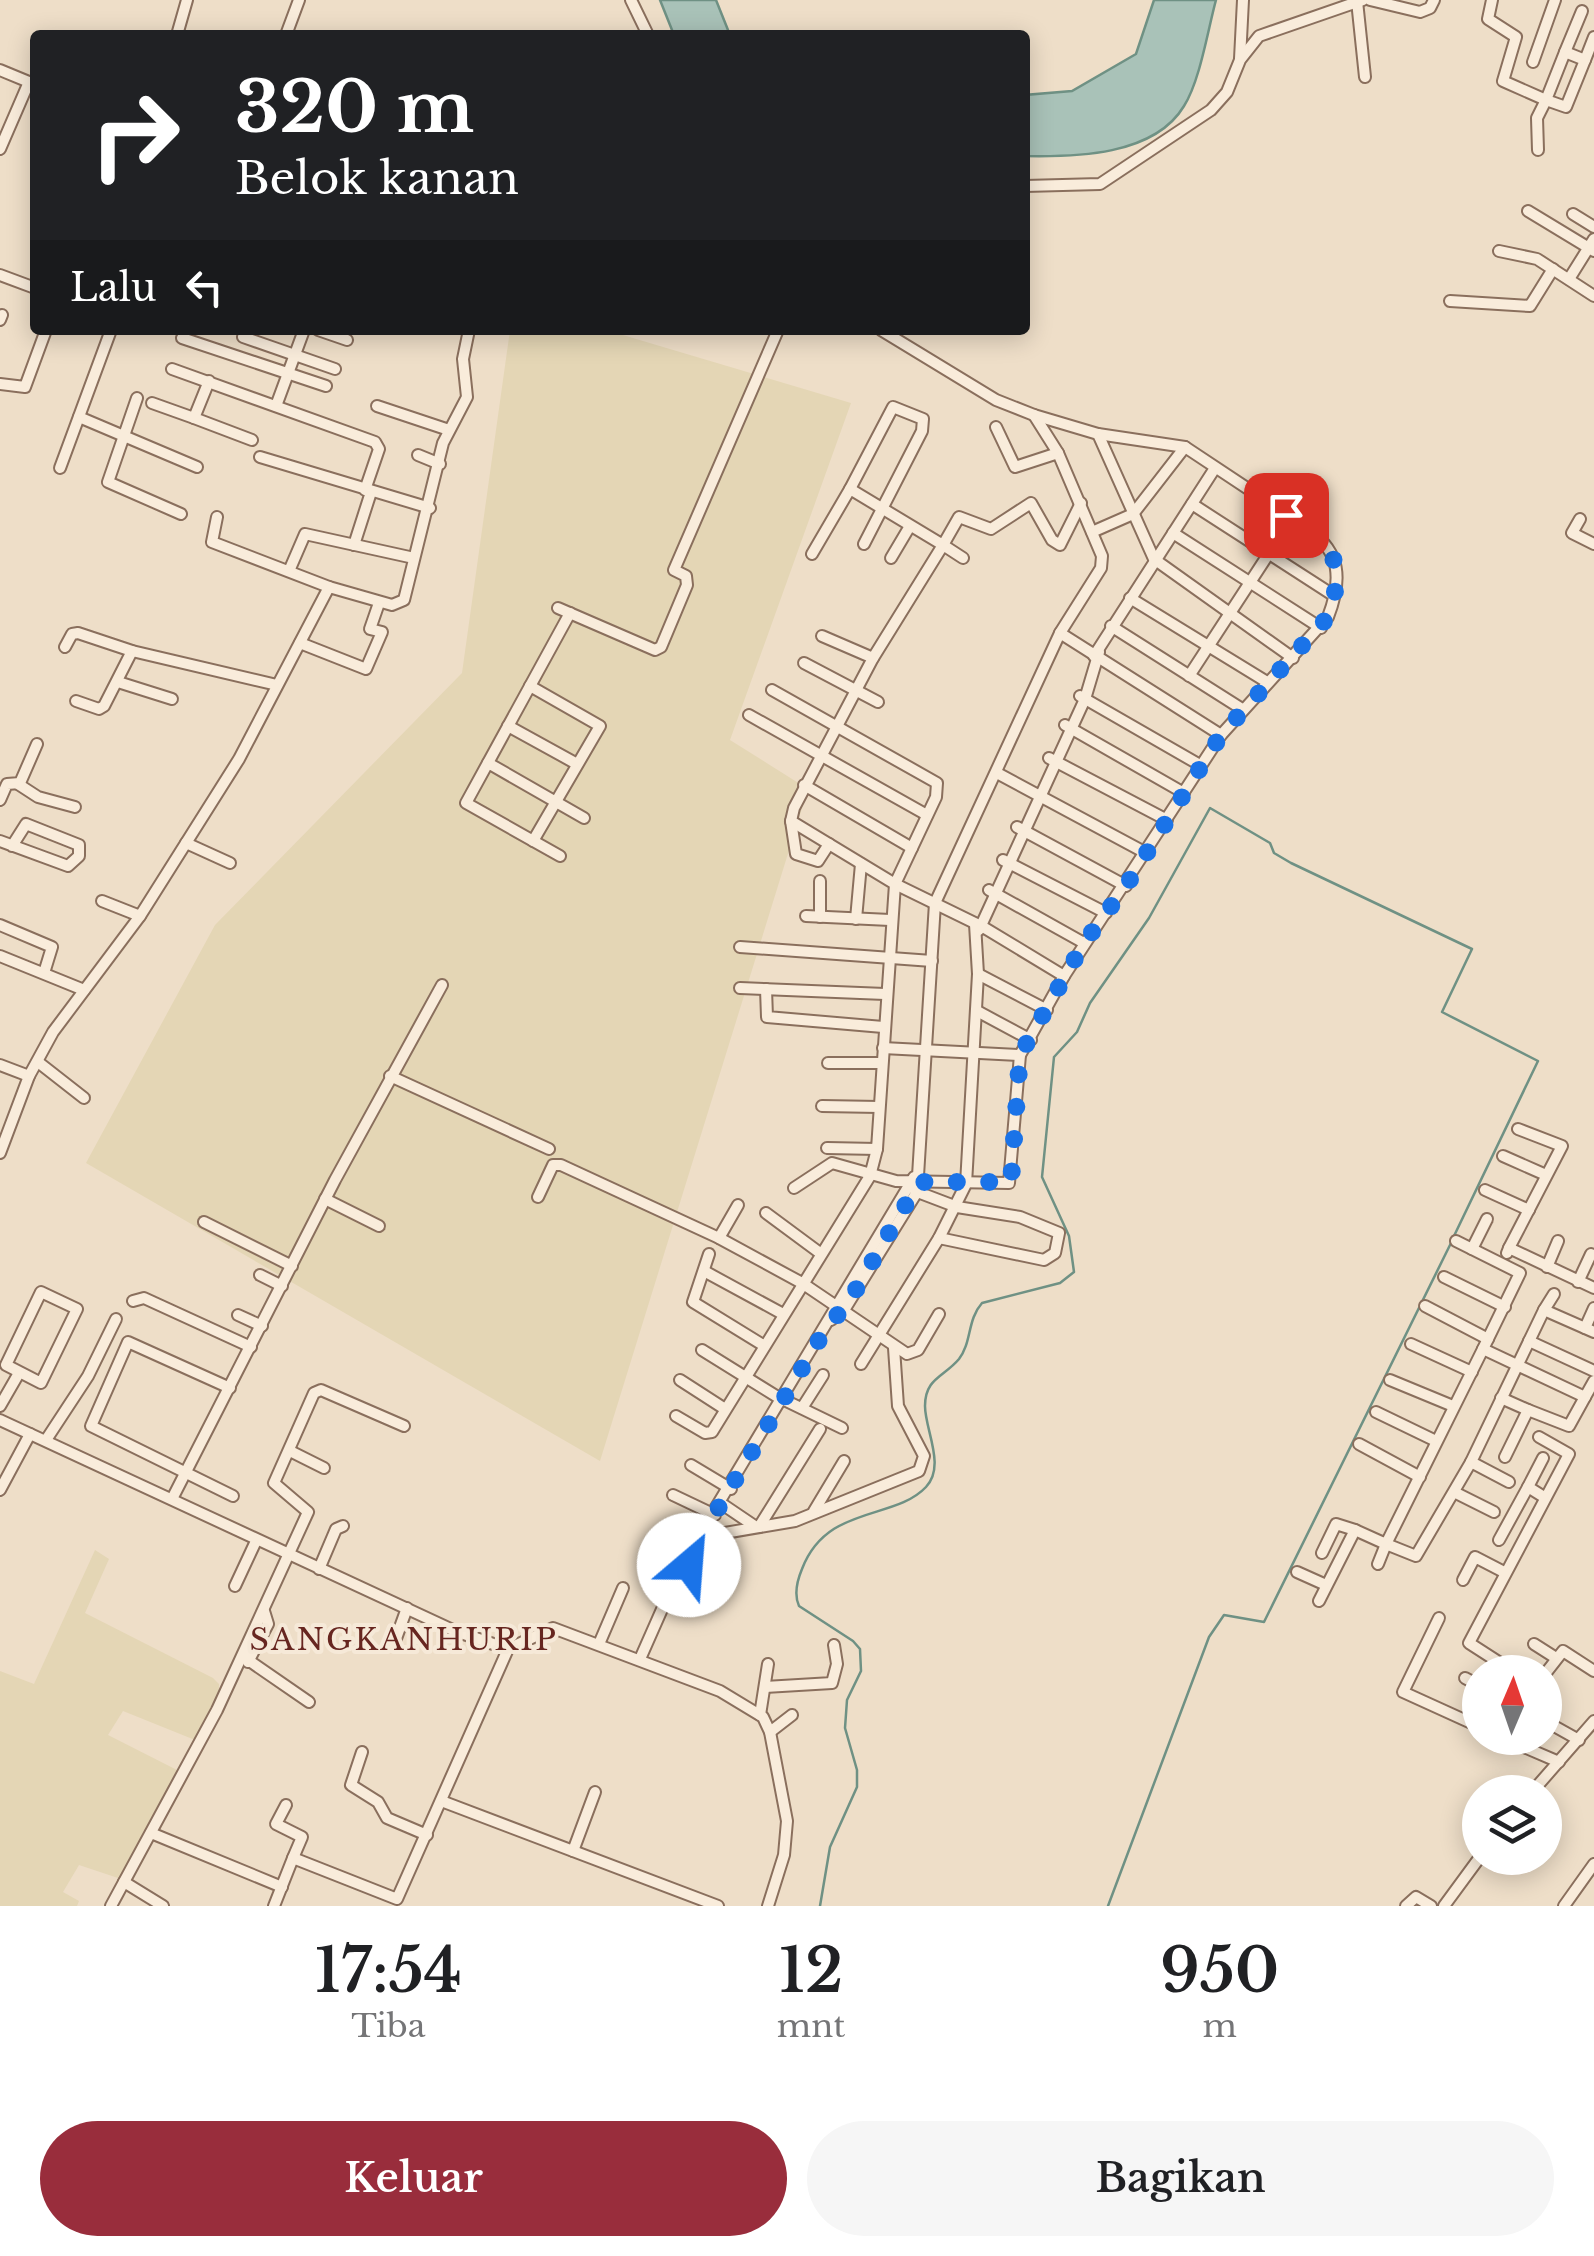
<!DOCTYPE html>
<html lang="id">
<style>
:root{--surface:#fff;--page:#f6f6f6;--text:#202124;--muted:#757577;--accent:#992d3c}
body{margin:0;font-family:"Libre Baskerville",serif;background:var(--page);color:var(--text);height:100vh;display:flex;flex-direction:column;font-size:38px;white-space:nowrap}
*{box-sizing:border-box;margin:0}
p{font-size:32px;color:var(--muted)}
.icon{flex:none;width:55px;height:55px;fill:none;stroke:currentColor;stroke-width:2;stroke-linecap:round;stroke-linejoin:round}
.map{position:relative;height:1906px;overflow:hidden}
.details{display:flex;flex-direction:column;background:var(--surface);flex:1}
.details>*{flex:none}
.banner{position:absolute;left:30px;top:30px;width:1000px;height:305px;border-radius:10px;box-shadow:0 5px 25px #0003;background:#202124;color:#fff;overflow:hidden}
.needle{width:65px;rotate:2deg}
.controls{position:absolute;left:1462px;top:1655px;display:grid;gap:20px}
.controls a{display:grid;place-items:center;width:100px;height:100px;border-radius:50%;background:var(--surface);box-shadow:0 5px 25px #0003;font-size:50px}
.pin{position:absolute;display:grid;place-items:center;width:85px;height:85px;color:#fff;margin:-42px;border-radius:20px;box-shadow:0 5px 15px #0006}
.me{position:absolute;width:110px;margin:-55px;rotate:27deg;stroke-linejoin:round;filter:drop-shadow(0 0 8px #0008)}
.turn{display:flex;align-items:center;gap:35px;height:210px;padding:0 40px;font-size:45px}
.turn .icon{width:130px;height:130px;stroke-width:2.5}
.turn b{display:block;font-size:70px;line-height:85px}
.then{display:flex;align-items:center;height:95px;padding:0 40px;background:#0003;gap:20px;font-size:38px}
.eta{display:flex;justify-content:space-evenly;align-items:center;height:170px;text-align:center}
.eta b{font-size:60px;font-weight:600;line-height:70px}
.button{display:flex;gap:20px;margin-top:auto;padding:20px 40px}
.button a{flex:1;height:115px;border-radius:60px;background:var(--accent);color:#fff;font-size:40px;font-weight:600;line-height:115px;text-align:center}
.button a+a{background:var(--page);color:var(--text)}
.map>svg:first-child{display:block}
.farmland{fill:#e4d6b5}
.water{fill:#a9c2b8;stroke:#6f9184;stroke-width:2.5}
.lines{fill:none;stroke-linecap:round;stroke-linejoin:round}
.stream{stroke:#6f9184;stroke-width:2.5}
.minor-casing{stroke:#8a6f5d;stroke-width:14}
.minor{stroke:#f9ecdb;stroke-width:10}
.route{stroke:#1a73e8;stroke-width:18;stroke-dasharray:0 32.4}
.labels{text-anchor:middle;stroke-width:8;stroke-linejoin:round;paint-order:stroke}
.quarter-label{font-size:30px;letter-spacing:2.5px;fill:#672620;stroke:#f6e9d8}
</style>
<div class="map">
<svg width="1594" height="1906" viewBox="0 0 1594 1906">
<rect width="100%" height="100%" fill="#eedec8"/>
<g class="farmland">
<path d="M510,330H606L851,403L730,740L808,789L600,1461L86,1163L215,925L462,673Z"/>
<path d="M95,1550L109,1559L85,1613L213,1678L219,1684V1698L195,1740L123,1711L108,1735L177,1770L121,1879L79,1865L63,1892L79,1901L77,1906H0V1671L34,1684Z"/>
</g>
<g class="water">
<path d="M660,0H716L730,35H674Z"/>
<path d="M1154,0H1216C1208,29 1200,81 1184,106C1154,156 1075,157 1025,156V95L1072,91L1136,54Z"/>
</g>
<g class="lines">
<g class="stream">
<path d="M820,1906L830,1847L857,1787V1770L845,1728L847,1700L861,1671L860,1649L853,1641L799,1606C794,1595 797,1581 802,1569C827,1504 894,1521 926,1487C946,1466 925,1430 925,1406C925,1378 944,1377 959,1359C972,1342 967,1320 982,1303L1060,1283L1074,1272L1069,1236L1042,1177L1054,1057L1077,1032L1090,1003L1149,918L1210,808L1270,843L1274,853L1291,863L1472,949L1442,1012L1538,1061L1454,1236"/>
<path d="M1108,1906L1209,1637L1224,1615L1264,1622L1451,1243"/>
</g>
<g class="minor-casing">
<g id="minor">
<path d="M631,0L648,35"/>
<path d="M1370,0L1420,12L1430,8L1434,0"/>
<path d="M1492,0L1488,19L1516,37L1503,81L1546,100L1537,118L1538,150"/>
<path d="M1357,1L1365,77"/>
<path d="M177,35L187,0"/>
<path d="M286,35L299,0"/>
<path d="M1565,52L1585,60L1566,107L1546,100Z"/>
<path d="M1565,52L1582,11"/>
<path d="M1240,59L1243,0"/>
<path d="M1585,60L1594,37"/>
<path d="M1533,62L1555,0"/>
<path d="M0,70L29,82"/>
<path d="M0,149L29,82L35,84"/>
<path d="M1025,186L1100,184L1211,110L1227,92L1240,60L1259,36L1363,0"/>
<path d="M1528,211L1594,251"/>
<path d="M1573,214L1594,227"/>
<path d="M1499,251L1537,259L1594,296"/>
<path d="M0,275L35,288"/>
<path d="M1569,279L1594,239"/>
<path d="M1450,301L1530,306L1553,269"/>
<path d="M0,320L2,315"/>
<path d="M318,330L347,340"/>
<path d="M881,330L996,400L1034,415L1098,434L1185,447L1292,518L1189,676"/>
<path d="M243,337L335,369"/>
<path d="M182,338L326,386"/>
<path d="M172,369L375,442L379,449L365,490"/>
<path d="M209,381L194,418L252,440"/>
<path d="M0,384L25,387L46,330"/>
<path d="M137,398L108,482L181,514"/>
<path d="M152,403L194,418"/>
<path d="M276,406L304,330"/>
<path d="M377,406L449,430"/>
<path d="M79,417L197,467"/>
<path d="M996,427L1015,467L1058,453"/>
<path d="M1098,434L1154,559L1293,658"/>
<path d="M418,455L440,464"/>
<path d="M260,457L430,508"/>
<path d="M60,468L111,330"/>
<path d="M850,489L893,407L923,419L922,431L864,544"/>
<path d="M1192,504L1333,595"/>
<path d="M217,517L212,542L329,587"/>
<path d="M1580,519L1572,533L1594,544"/>
<path d="M1092,532L1133,514L1185,447"/>
<path d="M1173,533L1321,628"/>
<path d="M354,545L371,492"/>
<path d="M812,554L850,489L943,545L959,517L991,529L1031,503L1052,540L1060,545L1081,503"/>
<path d="M891,558L910,526"/>
<path d="M289,571L305,534L414,558"/>
<path d="M1130,598L1267,682"/>
<path d="M558,608L655,650L661,647L687,585L686,576L674,570L778,330"/>
<path d="M1111,626L1242,709"/>
<path d="M1060,633L1221,735"/>
<path d="M822,636L873,658"/>
<path d="M300,643L366,669L382,632L370,629L379,603"/>
<path d="M65,647L72,634L78,633L132,651L277,685"/>
<path d="M1094,656L1215,468"/>
<path d="M804,663L878,702"/>
<path d="M118,682L172,699"/>
<path d="M530,686L600,726L533,841"/>
<path d="M772,690L937,783L936,797L895,884L983,927L1064,976L1020,1055L1009,1183L896,1181L832,1163L794,1188"/>
<path d="M1080,696L1200,765"/>
<path d="M76,701L99,709L104,706L132,651"/>
<path d="M749,715L927,815"/>
<path d="M1065,725L1184,793"/>
<path d="M508,726L577,764"/>
<path d="M1049,758L1167,820"/>
<path d="M488,763L584,818"/>
<path d="M997,773L1146,853"/>
<path d="M18,784L38,797L75,807"/>
<path d="M804,785L912,848"/>
<path d="M0,800L7,784L20,783L37,744"/>
<path d="M791,821L796,854L818,861L829,844"/>
<path d="M1017,827L1126,886"/>
<path d="M0,841L68,866L79,856V845L26,824L12,846"/>
<path d="M186,843L230,863"/>
<path d="M560,856L466,803L570,613"/>
<path d="M1003,860L1106,913"/>
<path d="M989,890L1084,943"/>
<path d="M102,901L140,916"/>
<path d="M806,916L890,920"/>
<path d="M820,917V881"/>
<path d="M856,919L861,864"/>
<path d="M0,925L52,947L44,973"/>
<path d="M979,930L1085,699L1099,652"/>
<path d="M740,947L932,961"/>
<path d="M0,956L84,990"/>
<path d="M978,974L1047,1010"/>
<path d="M1064,976L1221,735L1328,617C1347,568 1335,543 1292,518"/>
<path d="M740,988L885,994"/>
<path d="M766,989L767,1017L883,1027"/>
<path d="M977,1011L1031,1040"/>
<path d="M883,1048L1020,1055"/>
<path d="M38,1062L84,1098"/>
<path d="M828,1063H882"/>
<path d="M0,1065L29,1076"/>
<path d="M390,1076L549,1149"/>
<path d="M822,1106L879,1107"/>
<path d="M827,1148L877,1149L895,884L791,821L794,808L873,658L943,545L963,558"/>
<path d="M0,1153L29,1076L53,1032L140,916L239,759L329,587L392,605L404,600L443,443L467,397L463,359L469,330"/>
<path d="M1503,1156L1546,1175"/>
<path d="M1485,1190L1529,1210"/>
<path d="M915,1191L957,1207L1020,1217L1059,1233L1055,1253L1044,1260L939,1238"/>
<path d="M538,1197L553,1165H561L719,1238L802,1283L907,1354L918,1350L939,1314"/>
<path d="M325,1199L379,1226"/>
<path d="M766,1213L820,1253"/>
<path d="M204,1222L292,1266"/>
<path d="M719,1238L738,1205"/>
<path d="M1456,1241L1520,1273L1483,1349"/>
<path d="M1509,1248L1562,1146L1518,1129"/>
<path d="M1472,1249L1487,1219"/>
<path d="M1507,1253L1509,1248L1594,1288"/>
<path d="M709,1254L693,1302L763,1345"/>
<path d="M1547,1267L1558,1241"/>
<path d="M704,1271L783,1314"/>
<path d="M260,1275L282,1286"/>
<path d="M1444,1277L1505,1307"/>
<path d="M1578,1282L1591,1254"/>
<path d="M41,1292L77,1309L41,1383L6,1365Z"/>
<path d="M133,1301L144,1298L251,1347"/>
<path d="M1425,1306L1488,1339"/>
<path d="M1544,1310L1554,1294"/>
<path d="M238,1315L262,1326"/>
<path d="M831,1320L844,1310L917,1192L935,903L1060,633L1101,568L1102,556L1058,453L1034,415"/>
<path d="M1585,1328L1594,1308"/>
<path d="M1529,1341L1594,1371"/>
<path d="M1411,1344L1472,1372"/>
<path d="M702,1350L776,1396L842,1428"/>
<path d="M861,1364L939,1238L966,1184L978,974L975,924"/>
<path d="M680,1380L725,1409"/>
<path d="M1390,1380L1453,1406"/>
<path d="M230,1388L128,1342L91,1426L233,1496"/>
<path d="M1501,1398L1528,1410"/>
<path d="M0,1406L19,1373"/>
<path d="M802,1408L823,1375"/>
<path d="M1376,1412L1436,1441"/>
<path d="M676,1416L705,1433L712,1432L870,1176L877,1149"/>
<path d="M0,1420L455,1631L508,1649"/>
<path d="M46,1440L88,1376L116,1319"/>
<path d="M1359,1444L1420,1477"/>
<path d="M290,1451L324,1468"/>
<path d="M1505,1457L1528,1410L1569,1426L1585,1397"/>
<path d="M1543,1458L1528,1487L1544,1497"/>
<path d="M691,1465L731,1489"/>
<path d="M1509,1482L1471,1462L1544,1310L1594,1332"/>
<path d="M0,1490L30,1434"/>
<path d="M1456,1493L1494,1512"/>
<path d="M673,1495L715,1515"/>
<path d="M172,1499L335,1180L442,985"/>
<path d="M722,1504L756,1527"/>
<path d="M814,1511L844,1461"/>
<path d="M759,1527L820,1429"/>
<path d="M701,1537L795,1521L919,1471L924,1456L898,1406L894,1348"/>
<path d="M1499,1540L1528,1487"/>
<path d="M1322,1553L1336,1524L1355,1530"/>
<path d="M1378,1564L1386,1544L1416,1556L1471,1462"/>
<path d="M319,1569L336,1529L343,1526"/>
<path d="M1297,1572L1326,1585"/>
<path d="M1463,1580L1475,1557L1504,1572"/>
<path d="M235,1586L256,1541"/>
<path d="M1319,1601L1355,1530L1386,1544L1483,1349L1585,1397L1594,1381"/>
<path d="M1439,1618L1403,1692L1480,1727"/>
<path d="M394,1644L407,1608"/>
<path d="M599,1644L623,1588"/>
<path d="M1534,1644L1556,1658"/>
<path d="M640,1659L682,1564L914,1177"/>
<path d="M248,1662L268,1624L264,1611"/>
<path d="M251,1662L309,1702"/>
<path d="M1514,1672L1469,1643L1569,1454L1539,1437"/>
<path d="M1545,1674L1563,1651L1594,1671"/>
<path d="M1465,1678L1480,1686"/>
<path d="M765,1687L832,1683L837,1664L834,1645"/>
<path d="M760,1715L768,1664"/>
<path d="M1545,1721L1579,1740"/>
<path d="M770,1732L792,1715"/>
<path d="M1503,1738L1559,1762"/>
<path d="M362,1752L351,1785L378,1802L387,1818L427,1835"/>
<path d="M1532,1792L1594,1721"/>
<path d="M444,1802L718,1906"/>
<path d="M286,1805L276,1824L302,1837L293,1858"/>
<path d="M151,1833L282,1887"/>
<path d="M573,1851L595,1792"/>
<path d="M124,1882L163,1906"/>
<path d="M111,1906L217,1710L308,1512L274,1483L314,1393L321,1390L404,1426"/>
<path d="M274,1906L293,1858L397,1899L508,1649L553,1628L720,1691L763,1717L770,1732L787,1821L784,1855L768,1906"/>
<path d="M1406,1906L1416,1897L1431,1906"/>
<path d="M1444,1906L1480,1857"/>
<path d="M1564,1906L1594,1864"/>
</g>
</g>
<use href="#minor" class="minor"/>
</g>
<g class="lines">
<path class="route" d="M689,1565L701,1537L831,1320L844,1310L919,1182H1011L1020,1055L1084,943L1126,886L1221,735L1328,617C1347,564 1333,539 1286,515"/>
</g>
<g class="labels">
<g class="quarter-label">
<text x="404" y="1650">SANGKANHURIP</text>
</g>
</g>
</svg>
<div class="controls">
<a><svg class="needle" viewBox="-14 -14 28 28"><path d="M0-13l5 13h-10z" fill="#e53935"/><path d="M0 13l5-13h-10z" fill="#757577"/></svg></a>
<a><svg class="icon" aria-label="layers" viewBox="0 0 24 24"><path d="M12 4l9 5-9 5-9-5zM3 14l9 5 9-5"/></svg></a>
</div>
<div class="pin" style="left:1286px;top:515px;background:#d93025"><svg class="icon" aria-label="arrive" viewBox="0 0 24 24"><path d="M6 21V4h12l-3 4 3 4H6"/></svg></div>
<svg class="me" style="left:689px;top:1565px" viewBox="-20 -20 40 40"><circle r="19" fill="#fff"/><path d="M0-13L10 11 0 6-10 11z" fill="#1a73e8"/></svg>
<div class="banner">
<div class="turn"><svg class="icon" aria-label="right" viewBox="0 0 24 24"><path d="M7 20v-9h11M14 6l5 5-5 5"/></svg><div><b>320 m</b>Belok kanan</div></div>
<div class="then">Lalu<svg class="icon" aria-label="left" viewBox="0 0 24 24"><path d="M17 20v-9H6M10 6l-5 5 5 5"/></svg></div>
</div>
</div>
<section class="details">
<div class="eta">
<div><b>17:54</b><p>Tiba</p></div>
<div><b>12</b><p>mnt</p></div>
<div><b>950</b><p>m</p></div>
</div>
<div class="button"><a>Keluar</a><a>Bagikan</a></div>
</section>
